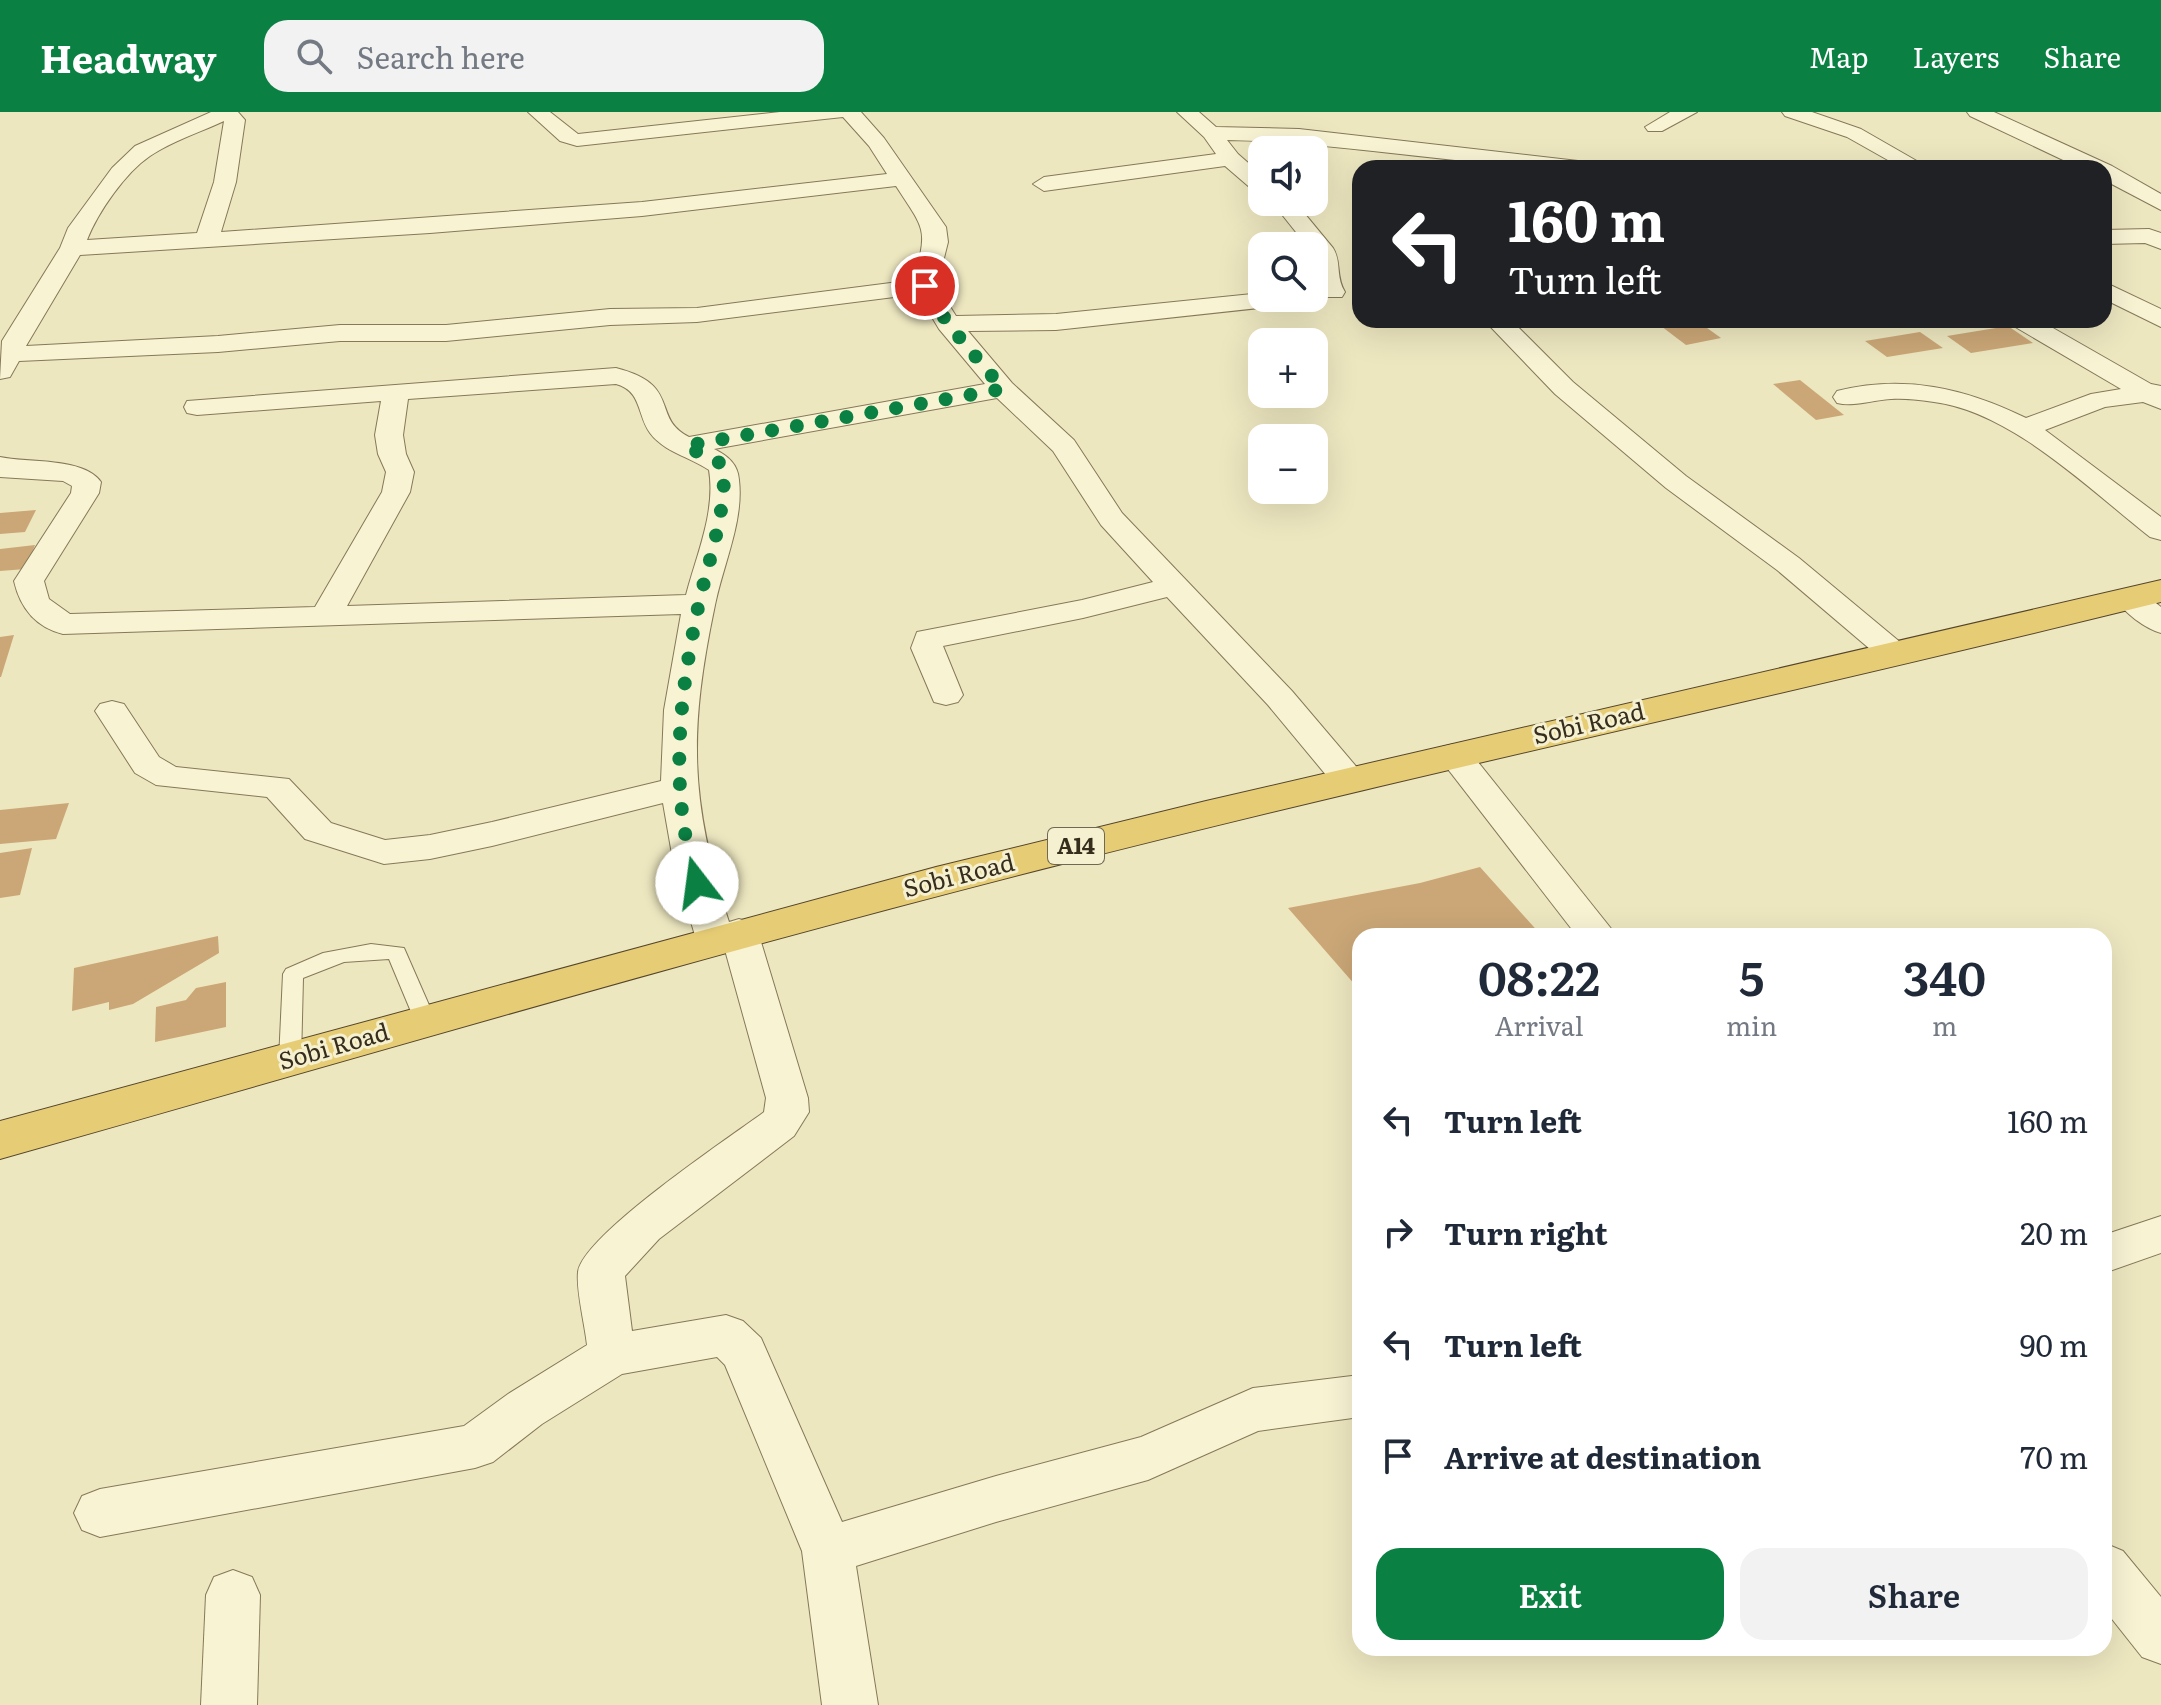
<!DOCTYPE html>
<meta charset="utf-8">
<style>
:root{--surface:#fff;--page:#f2f2f3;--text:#1f2937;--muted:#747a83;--accent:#0b8043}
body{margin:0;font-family:Literata,serif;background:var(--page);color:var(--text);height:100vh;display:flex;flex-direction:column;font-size:30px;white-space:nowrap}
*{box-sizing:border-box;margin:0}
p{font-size:26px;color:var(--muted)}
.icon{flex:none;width:44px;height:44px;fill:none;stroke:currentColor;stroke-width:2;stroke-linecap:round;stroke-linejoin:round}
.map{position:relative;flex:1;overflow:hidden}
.side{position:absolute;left:1352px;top:816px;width:760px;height:728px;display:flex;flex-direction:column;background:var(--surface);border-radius:24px;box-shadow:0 8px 32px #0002}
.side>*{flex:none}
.guide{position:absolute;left:1352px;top:48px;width:760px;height:168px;border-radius:24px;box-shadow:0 8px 32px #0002;background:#202124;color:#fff;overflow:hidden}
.tools{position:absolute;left:1248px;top:24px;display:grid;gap:16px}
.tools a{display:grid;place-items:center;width:80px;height:80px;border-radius:16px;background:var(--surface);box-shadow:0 8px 32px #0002;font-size:40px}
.pin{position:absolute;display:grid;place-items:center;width:68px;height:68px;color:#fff;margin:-34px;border:4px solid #fff;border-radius:50%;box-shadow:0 2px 8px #0007}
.me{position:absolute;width:88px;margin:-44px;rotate:345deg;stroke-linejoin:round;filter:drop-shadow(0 0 6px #0008)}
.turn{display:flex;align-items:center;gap:28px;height:168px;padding:0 24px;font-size:36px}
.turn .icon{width:104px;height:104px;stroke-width:2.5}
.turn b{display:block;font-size:56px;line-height:68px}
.eta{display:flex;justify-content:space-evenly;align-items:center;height:136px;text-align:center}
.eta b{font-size:48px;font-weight:600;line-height:56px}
.primary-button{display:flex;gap:16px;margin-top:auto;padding:16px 24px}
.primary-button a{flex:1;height:92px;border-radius:24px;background:var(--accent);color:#fff;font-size:32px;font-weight:600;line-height:92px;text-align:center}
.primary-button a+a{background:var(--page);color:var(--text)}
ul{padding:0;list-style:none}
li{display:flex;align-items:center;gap:24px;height:112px;padding:0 24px}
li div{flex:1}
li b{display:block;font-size:30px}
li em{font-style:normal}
header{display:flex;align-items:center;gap:48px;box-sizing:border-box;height:112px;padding:0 40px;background:var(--accent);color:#fff}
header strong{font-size:38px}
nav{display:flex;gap:44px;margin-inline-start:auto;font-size:28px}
.search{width:560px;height:72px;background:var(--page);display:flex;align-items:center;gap:20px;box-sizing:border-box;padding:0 28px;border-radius:24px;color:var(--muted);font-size:30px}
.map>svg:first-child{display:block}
.building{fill:#cba777}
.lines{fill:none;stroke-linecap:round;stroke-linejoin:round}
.service-casing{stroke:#867859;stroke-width:2}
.minor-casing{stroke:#867859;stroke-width:2}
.trunk-casing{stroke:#54452d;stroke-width:2}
.service{fill:#f8f3d3;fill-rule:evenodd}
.minor{fill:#f8f3d3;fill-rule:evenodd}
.trunk{fill:#e6cc74;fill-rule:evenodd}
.route{stroke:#0b8043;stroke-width:14;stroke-dasharray:0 25.2}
.labels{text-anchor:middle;stroke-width:6;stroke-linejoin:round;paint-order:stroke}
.shield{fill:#f5f0d0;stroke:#6f6853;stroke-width:2}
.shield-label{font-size:22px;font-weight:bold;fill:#362d1d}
.street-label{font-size:24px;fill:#362d1d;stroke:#f5f0d0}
</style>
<header>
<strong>Headway</strong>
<div class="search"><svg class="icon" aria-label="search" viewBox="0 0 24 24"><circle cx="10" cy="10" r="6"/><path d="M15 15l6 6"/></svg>Search here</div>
<nav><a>Map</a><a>Layers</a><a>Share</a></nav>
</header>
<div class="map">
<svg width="2161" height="1593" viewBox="0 0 2161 1593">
<rect width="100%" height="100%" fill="#ede7c0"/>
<g class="building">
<path d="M1653,208H1696L1721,226L1686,233Z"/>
<path d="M2008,214L2033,231L1971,241L1947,224Z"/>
<path d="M1920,220L1943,236L1887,245L1865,229Z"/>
<path d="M1800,268L1844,303L1816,308L1773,272Z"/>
<path d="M36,398L25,420L0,422V401Z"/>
<path d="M35,433L26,457L0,459V437Z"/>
<path d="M14,523L1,565H0V525Z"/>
<path d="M69,691L56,727L0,732V698Z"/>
<path d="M32,736L20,783L0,786V741Z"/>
<path d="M1480,755L1542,824H1360V872L1356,874L1288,796L1420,771Z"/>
<path d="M218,824L219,841L133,892L109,898V890L72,899L74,856Z"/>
<path d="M226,870V915L155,930L156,895L186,888L196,876Z"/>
</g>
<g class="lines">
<g class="service-casing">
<path id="service" d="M371,832L404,836L436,909L433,914H417L389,847L344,850L303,866L301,948L298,954H282L279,948L283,862L286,857L323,841Z"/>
</g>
<g class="minor-casing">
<g id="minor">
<path d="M211,0H238L245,8L236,70L221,120L642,90L887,62L869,34L843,5L577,34L560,29L528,0H550L578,22L780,0H861L884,26L946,115L948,130L937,174L956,204L1056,202L1262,181V186H1299L1296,191L1287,193L1056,218L968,219L1012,271L1074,328L1122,401L1292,579L1360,659L1366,667L1360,675L1348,678L1336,675L1268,593L1167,485L1083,506L943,534L963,583L958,590L946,593L934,590L911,536L917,520L1082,488L1153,470L1101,413L1053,339L997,286L714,337C728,344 738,352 739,368C744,409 723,453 715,493C689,617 689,689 729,810L739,807L753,811L758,820L808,986L809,1000L794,1024L659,1127L625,1164L632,1219L726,1203L743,1209L761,1226L842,1410L996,1364L1141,1325L1253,1276L1360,1263V1305L1258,1319L1148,1368L996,1410L856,1454L878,1593H822L802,1439L725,1253L717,1245L622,1262L542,1312L493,1350L475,1356L100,1425L82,1418L74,1401L82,1384L100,1377L464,1314L508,1282L587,1233C585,1213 576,1179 578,1160C583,1123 729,1026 764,1000L766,986L725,838L715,840L701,836L696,827L673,748L663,691L492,734L430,747L384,752L305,727L267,685L156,673L135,661L95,599L100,592L112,589L124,592L159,645L176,655L289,667L331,711L385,728L430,723L492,710L661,669L664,598L681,502L63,522C35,515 20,495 14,469L71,381L72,374L63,369L0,365V345C27,351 84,345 101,370L99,381L44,469L49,487L70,502L315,495L382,380L386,360L378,342L375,323L381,289L197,303L187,301L184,295L187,289L616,256C683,273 650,305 689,325L985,272L939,217L918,182L697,210L610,213L446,229H340L218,240L19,249L10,265L0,267L2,229L60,136L68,116L112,56L135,34ZM224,9L214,70L197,121L87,128C98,100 125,61 150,44C172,29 201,20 224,9ZM896,74C925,119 928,115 914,168L697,196L610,197L446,213H340L218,224L26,234L80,143L430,121L642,104ZM616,272C642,279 637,303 650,321C664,340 690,345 709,358C716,400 696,444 686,483L347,494L410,380L414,360L406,342L403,323L408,287Z"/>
<path d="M1177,0H1199L1216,15L1299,17L1578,49L1589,56C1467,56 1348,30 1227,28L1238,42L1262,63V81L1254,79L1225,54L1044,79L1033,72L1044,65L1216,42L1204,25Z"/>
<path d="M1670,0H1697L1662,19H1648L1645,15Z"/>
<path d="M1782,0H1812L1861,17L1929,56H1902L1847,25L1785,4Z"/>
<path d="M1967,0H1994L2112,54L2161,82V98L2104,68V56H2080L1970,4Z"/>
<path d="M1272,90H1295L1333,136C1342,150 1335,164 1345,180L1342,185H1324L1314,169V134H1307Z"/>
<path d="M2149,117L2161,121V137L2145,131L2104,132V118Z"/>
<path d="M2104,170L2161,197V215L2104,187Z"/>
<path d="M1484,208H1511L1573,270L1686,364L1799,446L1906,535L1911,542L1906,549L1895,552L1884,549L1777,458L1666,376L1555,282Z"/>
<path d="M2008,208H2039L2151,272L2161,274V297L2143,290L2105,295L2045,318L2161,405V428L2150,425C2090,378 2012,300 1934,290C1920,288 1905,286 1891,287C1873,288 1854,295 1837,291L1833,285L1837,279C1904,262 1965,276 2026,306L2091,282L2121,277L2012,213Z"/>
<path d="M2131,478L2142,480L2161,495V521C2144,516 2125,501 2115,487L2120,480Z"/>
<path d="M1454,632L1466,635L1617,824H1577L1437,643L1442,635Z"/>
<path d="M2161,1104V1141L2104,1161V1123Z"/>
<path d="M2104,1431L2123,1439L2161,1485V1552L2142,1545L2104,1497Z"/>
<path d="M233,1458L252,1465L260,1483L257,1593H201L206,1483L214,1465Z"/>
</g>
</g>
<g class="trunk-casing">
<path id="trunk" d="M2161,468V490C1798,580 1432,658 1070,750C711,841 356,946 0,1047V1009L936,755L1206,689Z"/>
</g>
<use href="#service" class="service"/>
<use href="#minor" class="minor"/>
<use href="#trunk" class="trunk"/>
</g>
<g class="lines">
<path class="route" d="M697,771C668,679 679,584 699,491C709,447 725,404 724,358L720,351L685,334L1003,277L948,212L925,174"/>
</g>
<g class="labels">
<rect class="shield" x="1048" y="716" width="56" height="36" rx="6"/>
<g class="shield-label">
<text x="1076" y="742">A14</text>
</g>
<g class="street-label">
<text transform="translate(1589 612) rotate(-13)" y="8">Sobi Road</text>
<text transform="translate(959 764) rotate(-14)" y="8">Sobi Road</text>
<text transform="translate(334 935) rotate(-16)" y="8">Sobi Road</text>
</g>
</g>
</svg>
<div class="tools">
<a><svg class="icon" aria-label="sound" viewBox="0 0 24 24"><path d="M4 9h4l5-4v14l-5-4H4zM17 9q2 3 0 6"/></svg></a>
<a><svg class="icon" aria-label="search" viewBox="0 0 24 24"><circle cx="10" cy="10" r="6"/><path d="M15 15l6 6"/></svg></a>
<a>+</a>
<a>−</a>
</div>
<div class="pin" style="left:925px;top:174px;background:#d93025"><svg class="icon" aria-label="arrive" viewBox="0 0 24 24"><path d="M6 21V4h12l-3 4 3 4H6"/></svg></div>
<svg class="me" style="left:697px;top:771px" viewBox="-20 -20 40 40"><circle r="19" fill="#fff"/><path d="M0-13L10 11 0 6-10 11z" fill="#0b8043"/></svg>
<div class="guide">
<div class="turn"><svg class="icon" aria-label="left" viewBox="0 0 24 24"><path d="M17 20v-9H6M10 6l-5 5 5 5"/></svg><div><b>160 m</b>Turn left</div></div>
</div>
<section class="side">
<div class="eta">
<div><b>08:22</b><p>Arrival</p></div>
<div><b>5</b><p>min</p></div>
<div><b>340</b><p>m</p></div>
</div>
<ul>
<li><svg class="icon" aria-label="left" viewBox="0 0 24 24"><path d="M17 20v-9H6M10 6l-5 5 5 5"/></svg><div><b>Turn left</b></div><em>160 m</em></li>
<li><svg class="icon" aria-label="right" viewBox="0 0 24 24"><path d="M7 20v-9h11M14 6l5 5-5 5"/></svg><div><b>Turn right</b></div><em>20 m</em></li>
<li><svg class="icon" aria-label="left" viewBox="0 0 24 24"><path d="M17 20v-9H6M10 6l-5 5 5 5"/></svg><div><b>Turn left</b></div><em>90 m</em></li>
<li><svg class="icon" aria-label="arrive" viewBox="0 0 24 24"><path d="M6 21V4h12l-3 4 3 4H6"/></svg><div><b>Arrive at destination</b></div><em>70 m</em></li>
</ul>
<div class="primary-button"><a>Exit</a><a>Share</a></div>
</section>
</div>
